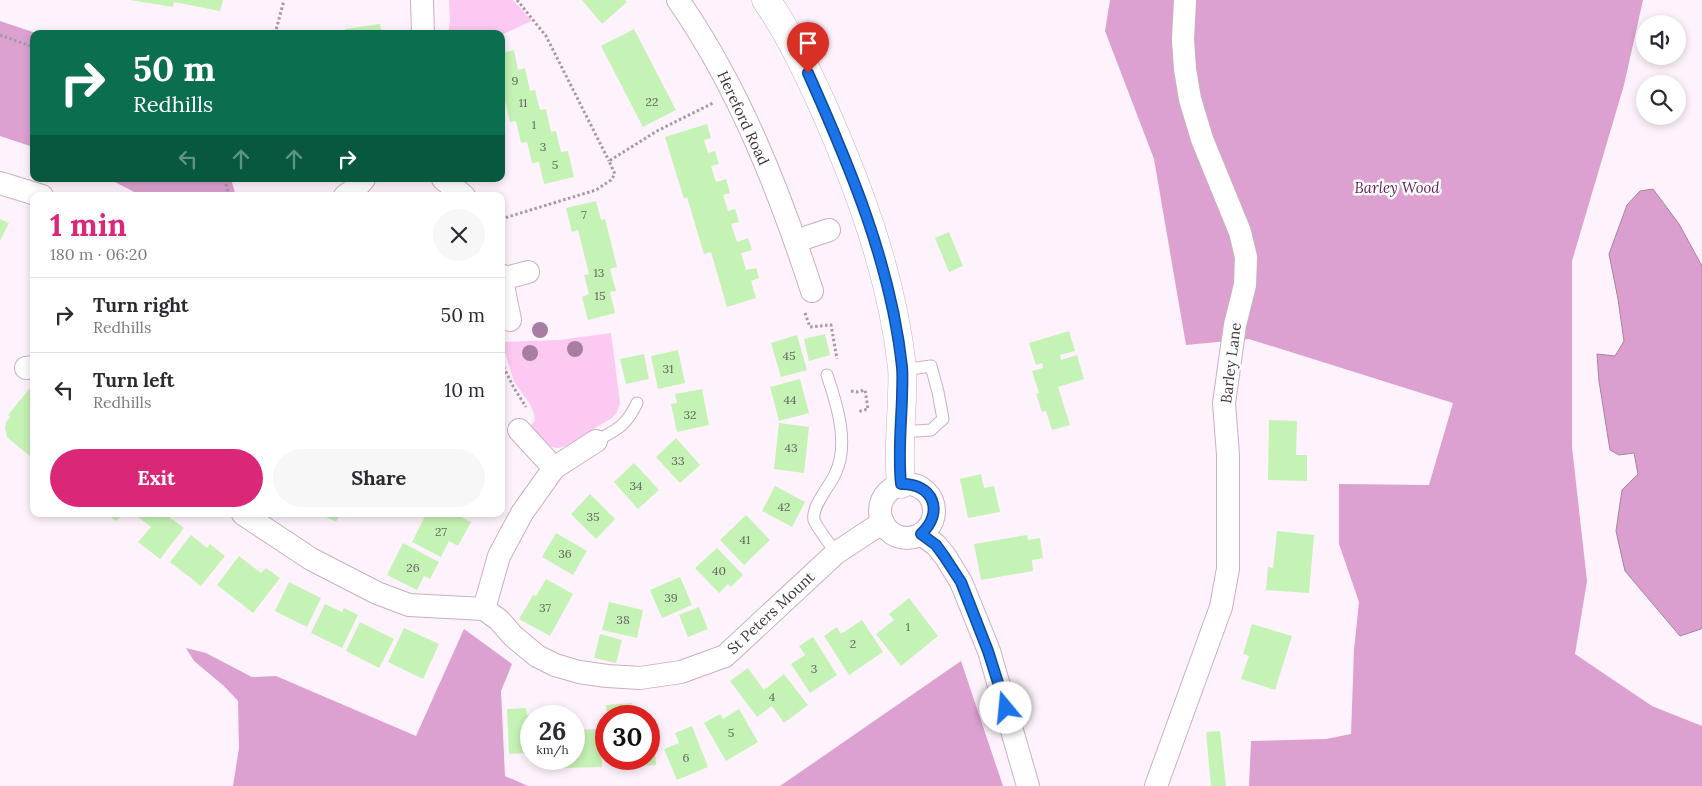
<!DOCTYPE html>
<meta charset="utf-8">
<style>
:root{--surface:#fff;--page:#f7f7f7;--text:#2b2b33;--muted:#7c7c81;--line:#e1e1e2;--accent:#db2777}
body{margin:0;font-family:Lora,serif;background:var(--page);color:var(--text);height:100vh;display:flex;flex-direction:column;font-size:19px;white-space:nowrap}
*{box-sizing:border-box;margin:0}
p{font-size:16px;color:var(--muted)}
.icon{flex:none;width:28px;height:28px;fill:none;stroke:currentColor;stroke-width:2;stroke-linecap:round;stroke-linejoin:round}
.map{position:relative;flex:1;overflow:hidden}
.side{position:absolute;left:30px;top:192px;width:475px;height:325px;display:flex;flex-direction:column;background:var(--surface);border-radius:10px;box-shadow:0 2px 8px #0003}
.side>*{flex:none}
.banner{position:absolute;left:30px;top:30px;width:475px;height:152px;border-radius:10px;box-shadow:0 2px 8px #0003;background:#0b6e4f;color:#fff;overflow:hidden}
.buttons{position:absolute;left:1636px;top:15px;display:grid;gap:10px}
.buttons a{display:grid;place-items:center;width:50px;height:50px;border-radius:50%;background:var(--surface);box-shadow:0 2px 8px #0003;font-size:25px}
.speed{position:absolute;left:520px;top:705px;display:flex;gap:10px;font-size:25px;font-weight:700;text-align:center}
.speed>*{display:grid;place-content:center;width:65px;height:65px;border-radius:50%;background:var(--surface);box-shadow:0 2px 8px #0003;line-height:1}
.speed small{font-size:12px;font-weight:400}
.speed .limit{border:8px solid #d22;background:#fff;color:#111}
.pin{position:absolute;display:grid;place-items:center;width:42px;height:42px;color:#fff;margin:-51px -21px;border-radius:50% 50% 50% 0;rotate:-45deg;box-shadow:0 0 5px #0007}
.pin .icon{rotate:45deg}
.me{position:absolute;width:55px;margin:-28px;rotate:343deg;stroke-linejoin:round;filter:drop-shadow(0 0 4px #0008)}
.turn{display:flex;align-items:center;gap:18px;height:105px;padding:0 20px;font-size:22px}
.turn .icon{width:65px;height:65px;stroke-width:2.5}
.turn b{display:block;font-size:35px;line-height:42px}
.lanes{display:flex;align-items:center;height:48px;padding:0 20px;background:#0003;justify-content:center;gap:25px;direction:ltr}
.lanes .off{opacity:.35}
.round{display:grid;place-items:center;flex:none;width:52px;height:52px;border-radius:26px;background:var(--page)}
.summary{display:flex;align-items:center;justify-content:space-between;height:85px;padding:0 20px}
h1{font-size:30px;font-weight:700;line-height:38px;color:var(--accent)}
.primary-button{display:flex;gap:10px;margin-top:auto;padding:10px 20px}
.primary-button a{flex:1;height:58px;border-radius:30px;background:var(--accent);color:#fff;font-size:20px;font-weight:700;line-height:58px;text-align:center}
.primary-button a+a{background:var(--page);color:var(--text)}
ul{padding:0;list-style:none}
li{display:flex;align-items:center;gap:15px;height:75px;padding:0 20px;border-top:1px solid var(--line)}
li div{flex:1}
li b{display:block;font-size:19px}
li em{font-style:normal}
.map>svg:first-child{display:block}
.green{fill:#fbc9f1}
.forest{fill:#dca1d1}
.water{fill:#da9fcf;stroke:#ac80a4}
.building{fill:#c5f2b5}
.lines{fill:none;stroke-linecap:round;stroke-linejoin:round}
.lane-casing{stroke:#caafc4;stroke-width:13}
.street-casing{stroke:#caafc4;stroke-width:24}
.secondary-casing{stroke:#caafc4;stroke-width:29}
.path{stroke:#a69ba4;stroke-width:3;stroke-dasharray:2.5 2.5;stroke-linecap:butt}
.lane{stroke:#fff;stroke-width:11}
.street{stroke:#fff;stroke-width:22}
.secondary{stroke:#fff;stroke-width:28}
.tree{fill:#a77da2}
.route-casing{stroke:#114b97;stroke-width:12}
.route{stroke:#1a73e8;stroke-width:9}
.labels{text-anchor:middle;stroke-width:5;stroke-linejoin:round;paint-order:stroke}
.number-label{font-size:12px;fill:#62665c}
.street-label{font-size:15px;fill:#41373f;stroke:#fff}
.park-label{font-size:15px;font-style:italic;fill:#601c58;stroke:#fff}
</style>
<div class="map">
<svg width="1702" height="786" viewBox="0 0 1702 786">
<rect width="100%" height="100%" fill="#fef3fc"/>
<g class="green">
<path d="M449,0H513L532,21L501,35L448,34L450,21Z"/>
<path d="M611,333L620,403L617,412L612,418L585,434L570,445L558,448L552,447L548,445L530,427L535,420L534,414L530,404L514,382L502,342L559,340Z"/>
</g>
<g class="forest">
<path d="M1110,0H1643L1624,85L1572,261V447L1587,581L1575,654L1652,706L1702,726V786H1249L1251,741L1326,739L1351,734L1354,650L1359,602L1339,544V484L1429,485L1453,403L1249,339L1186,345L1154,159L1105,31Z"/>
<path d="M0,21L39,34H34V149L30,146L0,136Z"/>
<path d="M109,179H231L236,196H142Z"/>
<path d="M464,629L512,664L501,691L505,776L528,786H233L239,748L238,701L224,686L194,661L186,648L206,653L252,677L276,676L416,736Z"/>
<path d="M961,661L1003,786H780Z"/>
</g>
<path class="water" d="M1653,189L1679,224L1702,266V627L1701,629L1680,636L1625,571L1616,531L1622,490L1638,474L1634,453L1619,455L1610,450L1599,381L1597,354L1615,356L1624,341L1618,299L1609,254L1627,205L1640,191Z"/>
<g class="building">
<path d="M130,0H223L220,11L174,2L173,7Z"/>
<path d="M582,0H625L627,2L602,24Z"/>
<path d="M380,24L382,34H346L345,29Z"/>
<path d="M634,29L676,110L643,127L601,46Z"/>
<path d="M514,50L518,70L525,68L530,91L535,90L540,110L546,109L551,132L556,131L561,152L568,151L574,177L544,184L539,162L532,163L527,142L521,143L516,121L510,122L505,100L501,101V53Z"/>
<path d="M707,124L711,138L704,140L708,153L715,151L719,164L711,166L716,182L726,179L730,193L723,195L728,211L735,209L739,222L731,224L737,242L748,238L752,250L741,253L746,270L756,268L759,278L751,281L756,298L727,307L711,252L704,254L687,197L684,199L665,137Z"/>
<path d="M596,201L601,220L605,219L617,267L610,269L616,291L610,292L615,313L588,320L582,297L589,294L584,275L589,274L578,230L572,232L566,208Z"/>
<path d="M0,219L9,223L0,241Z"/>
<path d="M949,232L963,266L949,272L935,238Z"/>
<path d="M1069,331L1075,351L1060,355L1061,360L1077,355L1084,379L1058,387L1070,425L1052,430L1046,411L1042,412L1036,394L1039,393L1032,371L1043,368L1042,363L1036,365L1029,343Z"/>
<path d="M825,334L830,355L809,361L804,339Z"/>
<path d="M797,335L807,370L781,377L771,343Z"/>
<path d="M678,350L685,383L658,389L651,356Z"/>
<path d="M644,354L649,379L626,384L620,359Z"/>
<path d="M800,379L809,413L779,421L770,387Z"/>
<path d="M34,383V458L33,459L7,437L5,429L6,422L10,417L8,415Z"/>
<path d="M702,389L709,425L677,432L671,404L677,403L675,394Z"/>
<path d="M1269,420L1297,421L1296,455H1307V481L1268,480Z"/>
<path d="M779,423L809,427L804,473L774,469Z"/>
<path d="M676,438L700,465L680,483L656,457Z"/>
<path d="M634,463L659,490L638,509L614,482Z"/>
<path d="M981,474L984,488L994,486L1000,512L968,518L960,479Z"/>
<path d="M775,486L805,502L792,527L762,511Z"/>
<path d="M590,494L615,519L596,539L571,514Z"/>
<path d="M107,514H123L116,521Z"/>
<path d="M134,514H165L184,528L160,559L138,542L151,527Z"/>
<path d="M320,514H340L336,522Z"/>
<path d="M426,514H455L471,522L458,546L449,541L441,557L412,542Z"/>
<path d="M746,515L770,540L744,565L720,540Z"/>
<path d="M1277,531L1314,535L1309,593L1266,590L1268,567L1273,568Z"/>
<path d="M556,533L587,551L573,575L542,557Z"/>
<path d="M191,535L207,548L210,544L225,556L201,586L170,562Z"/>
<path d="M1027,535L1028,540L1040,538L1043,558L1032,560L1033,571L981,580L974,544Z"/>
<path d="M403,543L439,562L430,579L424,576L417,590L387,575Z"/>
<path d="M717,548L743,575L731,587L728,584L719,593L695,568Z"/>
<path d="M239,556L261,573L266,568L280,578L253,613L217,585Z"/>
<path d="M680,577L692,605L662,618L650,590Z"/>
<path d="M546,579L573,594L550,636L519,619L533,595L536,596Z"/>
<path d="M289,582L321,598L307,627L275,611Z"/>
<path d="M909,598L938,636L901,666L876,634L894,620L889,614Z"/>
<path d="M609,602L643,610L637,638L602,630Z"/>
<path d="M325,604L342,612L344,608L358,615L342,648L311,633Z"/>
<path d="M699,607L708,629L688,637L679,615Z"/>
<path d="M862,620L883,652L849,675L824,636L837,627L841,634Z"/>
<path d="M360,622L394,639L379,668L346,651Z"/>
<path d="M1252,624L1292,636L1275,690L1241,679L1249,656L1243,654Z"/>
<path d="M404,628L439,644L423,679L388,662Z"/>
<path d="M600,634L622,640L616,663L594,658Z"/>
<path d="M813,637L837,675L810,693L791,664L805,655L799,646Z"/>
<path d="M748,668L764,690L784,674L808,705L784,723L772,706L757,717L730,681Z"/>
<path d="M632,703L633,716H607L606,705Z"/>
<path d="M526,708L527,715L555,714V716H531V753L509,754L507,709Z"/>
<path d="M739,709L758,742L726,761L704,723L720,714L723,719Z"/>
<path d="M692,726L708,767L677,780L664,749L679,743L675,733Z"/>
<path d="M653,727L656,765L631,766V759H649V728Z"/>
<path d="M601,729L602,767L563,768L562,759H574V730Z"/>
<path d="M1220,731L1226,786H1211L1206,732Z"/>
</g>
<g class="lines">
<g class="lane-casing">
<g id="lane">
<path d="M827,375C837,404 849,443 836,472C831,485 811,506 814,520C816,526 831,546 836,553"/>
<path d="M901,432L931,430L943,419L938,392L931,366L903,370"/>
<path d="M596,441C618,429 626,426 637,403"/>
</g>
</g>
<g class="street-casing">
<g id="street">
<path d="M422,0L423,34"/>
<path d="M678,0C739,88 779,190 812,291"/>
<path d="M443,179L464,196"/>
<path d="M0,183L42,196"/>
<path d="M345,196L356,188L364,179"/>
<path d="M796,241L829,230"/>
<path d="M501,275L510,320"/>
<path d="M502,279L528,272"/>
<path d="M26,368L34,367"/>
<path d="M519,430L554,468"/>
<path d="M596,441L554,468L522,513L499,556L484,609L499,620L513,636L537,656L555,665L579,672L607,676L640,678L681,672L725,656L836,553L883,522"/>
<circle cx="907" cy="511" r="27"/>
<path d="M243,514L311,559L377,593L409,605L484,609"/>
<path d="M921,534L936,545L945,556L961,582L989,651L1028,786"/>
<path d="M1156,786L1221,607L1228,569V455L1224,403L1235,325L1245,285L1246,257L1240,232L1202,139L1190,99L1185,69L1183,40L1185,0"/>
</g>
</g>
<g class="secondary-casing">
<path id="secondary" d="M766,0C788,31 806,69 822,104C859,187 892,276 902,367C903,377 902,387 902,397C901,426 898,455 901,484"/>
</g>
<g class="path">
<path d="M517,0L546,36L609,161"/>
<path d="M275,34L284,0"/>
<path d="M0,35L34,47"/>
<path d="M225,179L229,196"/>
<path d="M501,219L596,190L611,180L615,174L609,161L657,131L713,103"/>
<path d="M805,313L810,327L831,325L837,359"/>
<path d="M501,352L504,368L514,388L526,407"/>
<path d="M851,391L857,392L865,390L868,409L857,412"/>
</g>
<use href="#lane" class="lane"/>
<use href="#street" class="street"/>
<use href="#secondary" class="secondary"/>
</g>
<g class="tree">
<circle cx="540" cy="330" r="8"/>
<circle cx="575" cy="349" r="8"/>
<circle cx="530" cy="353" r="8"/>
</g>
<g class="lines">
<g class="route-casing">
<path id="route" d="M808,73C850,167 891,264 902,367C903,377 902,388 902,398C901,427 898,455 901,484C933,483 945,512 921,534L936,545L944,556L961,582L988,651L1006,708"/>
</g>
<use href="#route" class="route"/>
</g>
<g class="labels">
<g class="number-label">
<text x="515" y="85">9</text>
<text x="652" y="106">22</text>
<text x="523" y="107">11</text>
<text x="534" y="129">1</text>
<text x="543" y="151">3</text>
<text x="555" y="169">5</text>
<text x="584" y="219">7</text>
<text x="599" y="277">13</text>
<text x="600" y="300">15</text>
<text x="789" y="360">45</text>
<text x="668" y="373">31</text>
<text x="790" y="404">44</text>
<text x="690" y="419">32</text>
<text x="791" y="452">43</text>
<text x="678" y="465">33</text>
<text x="636" y="490">34</text>
<text x="784" y="511">42</text>
<text x="593" y="521">35</text>
<text x="441" y="536">27</text>
<text x="745" y="544">41</text>
<text x="565" y="558">36</text>
<text x="413" y="572">26</text>
<text x="719" y="575">40</text>
<text x="671" y="602">39</text>
<text x="545" y="612">37</text>
<text x="623" y="624">38</text>
<text x="908" y="631">1</text>
<text x="853" y="648">2</text>
<text x="814" y="673">3</text>
<text x="772" y="701">4</text>
<text x="731" y="737">5</text>
<text x="686" y="762">6</text>
</g>
<g class="street-label">
<text transform="translate(743 118) rotate(65)" y="5">Hereford Road</text>
<text transform="translate(1231 363) rotate(-83)" y="5">Barley Lane</text>
<text transform="translate(771 613) rotate(-43)" y="5">St Peters Mount</text>
</g>
<g class="park-label">
<text x="1397" y="193">Barley Wood</text>
</g>
</g>
</svg>
<div class="buttons">
<a><svg class="icon" aria-label="sound" viewBox="0 0 24 24"><path d="M4 9h4l5-4v14l-5-4H4zM17 9q2 3 0 6"/></svg></a>
<a><svg class="icon" aria-label="search" viewBox="0 0 24 24"><circle cx="10" cy="10" r="6"/><path d="M15 15l6 6"/></svg></a>
</div>
<div class="speed"><div>26<small>km/h</small></div><div class="limit">30</div></div>
<div class="pin" style="left:808px;top:73px;background:#d93025"><svg class="icon" aria-label="arrive" viewBox="0 0 24 24"><path d="M6 21V4h12l-3 4 3 4H6"/></svg></div>
<svg class="me" style="left:1006px;top:708px" viewBox="-20 -20 40 40"><circle r="19" fill="#fff"/><path d="M0-13L10 11 0 6-10 11z" fill="#1a73e8"/></svg>
<div class="banner">
<div class="turn"><svg class="icon" aria-label="right" viewBox="0 0 24 24"><path d="M7 20v-9h11M14 6l5 5-5 5"/></svg><div><b>50 m</b>Redhills</div></div>
<div class="lanes"><svg class="icon off" aria-label="left" viewBox="0 0 24 24"><path d="M17 20v-9H6M10 6l-5 5 5 5"/></svg><svg class="icon off" aria-label="ahead" viewBox="0 0 24 24"><path d="M12 20V5M6 11l6-6 6 6"/></svg><svg class="icon off" aria-label="ahead" viewBox="0 0 24 24"><path d="M12 20V5M6 11l6-6 6 6"/></svg><svg class="icon" aria-label="right" viewBox="0 0 24 24"><path d="M7 20v-9h11M14 6l5 5-5 5"/></svg></div>
</div>
<section class="side">
<div class="summary"><div><h1>1 min</h1><p>180 m · 06:20</p></div><a class="round"><svg class="icon" aria-label="close" viewBox="0 0 24 24"><path d="M6 6l12 12M18 6L6 18"/></svg></a></div>
<ul>
<li><svg class="icon" aria-label="right" viewBox="0 0 24 24"><path d="M7 20v-9h11M14 6l5 5-5 5"/></svg><div><b>Turn right</b><p>Redhills</p></div><em>50 m</em></li>
<li><svg class="icon" aria-label="left" viewBox="0 0 24 24"><path d="M17 20v-9H6M10 6l-5 5 5 5"/></svg><div><b>Turn left</b><p>Redhills</p></div><em>10 m</em></li>
</ul>
<div class="primary-button"><a>Exit</a><a>Share</a></div>
</section>
</div>
